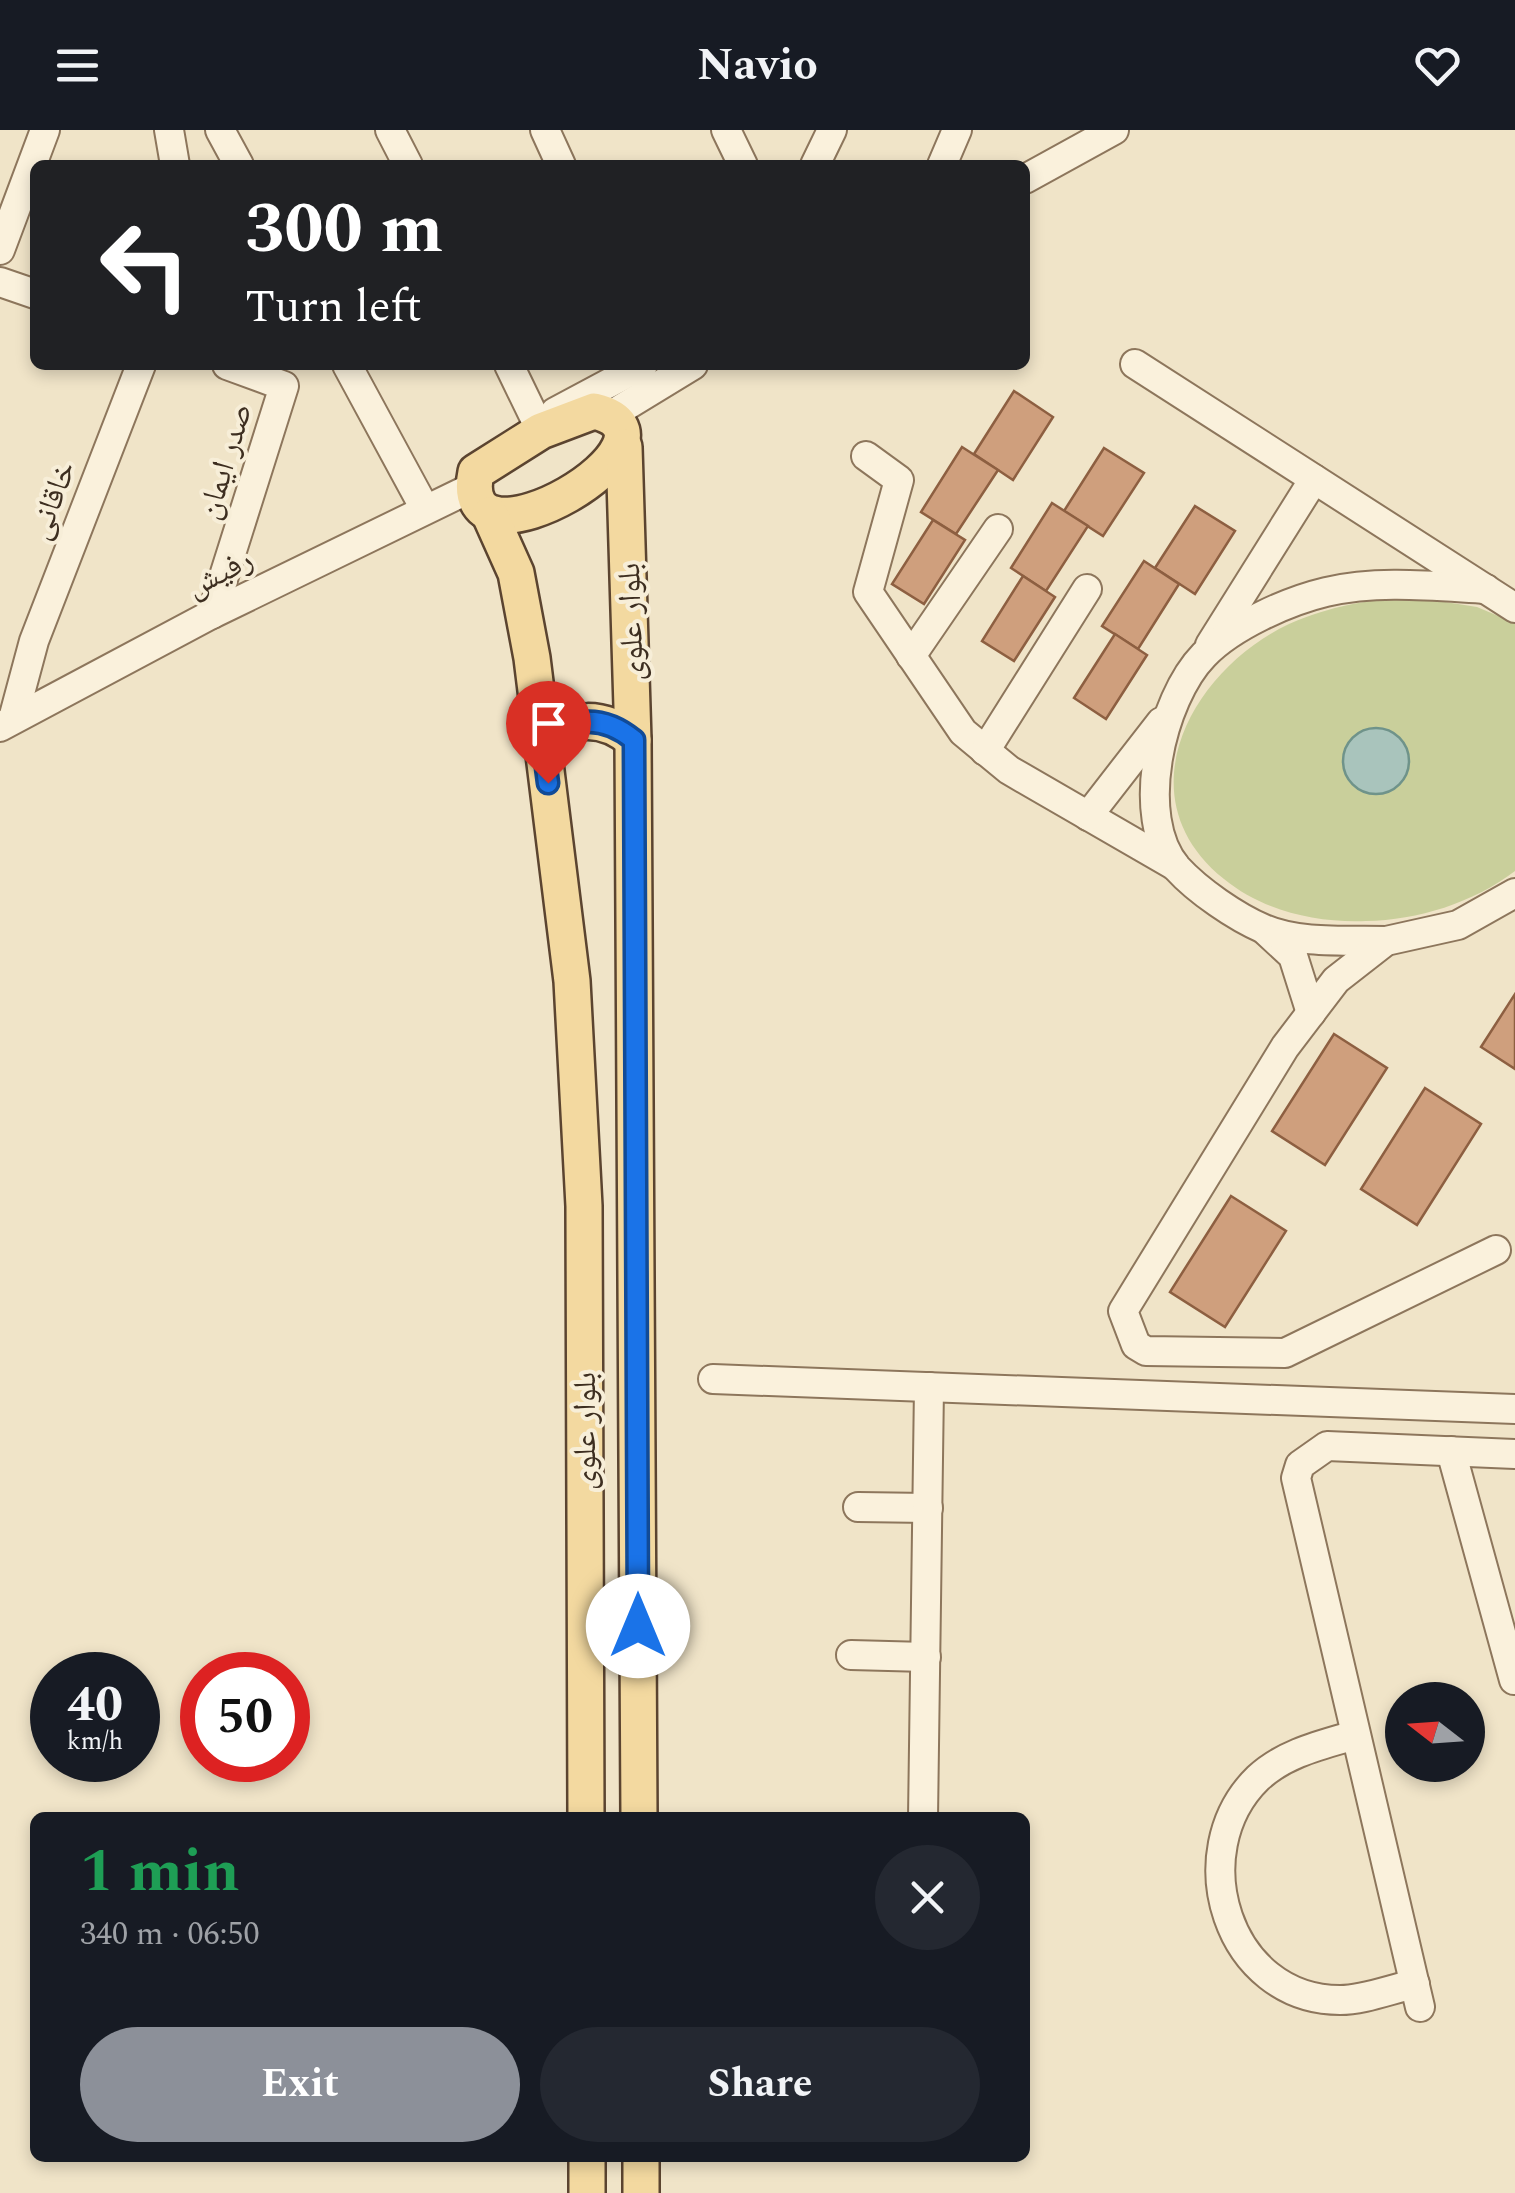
<!DOCTYPE html>
<meta charset="utf-8">
<style>
:root{--surface:#171b24;--page:#242831;--text:#f1f3f6;--muted:#9ea1a6;--accent:#8c9099}
body{margin:0;font-family:Spectral,"Noto Naskh Arabic",serif;background:var(--page);color:var(--text);height:100vh;display:flex;flex-direction:column;font-size:38px;white-space:nowrap}
*{box-sizing:border-box;margin:0}
p{font-size:32px;color:var(--muted)}
.icon{flex:none;width:55px;height:55px;fill:none;stroke:currentColor;stroke-width:2;stroke-linecap:round;stroke-linejoin:round}
.map{position:relative;flex:1;overflow:hidden}
.sheet{position:absolute;left:30px;top:1682px;width:1000px;height:350px;display:flex;flex-direction:column;background:var(--surface);border-radius:15px;box-shadow:0 5px 15px #0003}
.sheet>*{flex:none}
.hud{position:absolute;left:30px;top:30px;width:1000px;height:210px;border-radius:15px;box-shadow:0 5px 15px #0003;background:#202124;color:#fff;overflow:hidden}
.needle{width:65px;rotate:287deg}
.buttons{position:absolute;left:1385px;top:1552px;display:grid;gap:20px}
.buttons a{display:grid;place-items:center;width:100px;height:100px;border-radius:50%;background:var(--surface);box-shadow:0 5px 15px #0003;font-size:50px}
.speed{position:absolute;left:30px;top:1522px;display:flex;gap:20px;font-size:50px;font-weight:700;text-align:center}
.speed>*{display:grid;place-content:center;width:130px;height:130px;border-radius:50%;background:var(--surface);box-shadow:0 5px 15px #0003;line-height:1}
.speed small{font-size:25px;font-weight:400}
.speed .limit{border:15px solid #d22;background:#fff;color:#111}
.pin{position:absolute;display:grid;place-items:center;width:85px;height:85px;color:#fff;margin:-102px -42px;border-radius:50% 50% 50% 0;rotate:-45deg;box-shadow:0 0 10px #0007}
.pin .icon{rotate:45deg}
.me{position:absolute;width:110px;margin:-55px;rotate:0deg;stroke-linejoin:round;filter:drop-shadow(0 0 8px #0008)}
.turn{display:flex;align-items:center;gap:35px;height:210px;padding:0 50px;font-size:45px}
.turn .icon{width:130px;height:130px;stroke-width:2.5}
.turn b{display:block;font-size:70px;line-height:85px}
.round{display:grid;place-items:center;flex:none;width:105px;height:105px;border-radius:52px;background:var(--page)}
.head{display:flex;align-items:center;justify-content:space-between;height:170px;padding:0 50px}
h1{font-size:60px;font-weight:700;line-height:75px;color:#1e9e55}
.primary-button{display:flex;gap:20px;margin-top:auto;padding:20px 50px}
.primary-button a{flex:1;height:115px;border-radius:60px;background:var(--accent);color:#fff;font-size:40px;font-weight:700;line-height:115px;text-align:center}
.primary-button a+a{background:var(--page);color:var(--text)}
header{display:flex;justify-content:space-between;align-items:center;height:130px;padding:0 50px;background:var(--surface);font-size:45px;font-weight:700}
.map>svg:first-child{display:block}
.green{fill:#c9cf9b;fill-rule:evenodd}
.water{fill:#a9c4bc;stroke:#6f938a;stroke-width:2.5}
.building{fill:#cf9f7d;stroke:#8d5f41;stroke-width:2.5}
.lines{fill:none;stroke-linecap:round;stroke-linejoin:round}
.minor-casing{stroke:#8d765c;stroke-width:32}
.major-casing{stroke:#5b4430;stroke-width:40}
.minor{stroke:#faf1dc;stroke-width:28}
.major{stroke:#f3d9a0;stroke-width:35}
.route-casing{stroke:#114b97;stroke-width:25}
.route{stroke:#1a73e8;stroke-width:18}
.labels{text-anchor:middle;stroke-width:8;stroke-linejoin:round;paint-order:stroke}
.street-label{font-size:32px;fill:#3d2e20;stroke:#f7eed8}
</style>
<header><svg class="icon" aria-label="menu" viewBox="0 0 24 24"><path d="M4 6h16M4 12h16M4 18h16"/></svg>Navio<svg class="icon" aria-label="heart" viewBox="0 0 24 24"><path d="M12 20l-8-8c-3-5 5-10 8-4 3-6 11-1 8 4z"/></svg></header>
<div class="map">
<svg width="1515" height="2063" viewBox="0 0 1515 2063">
<rect width="100%" height="100%" fill="#f0e4c8"/>
<path class="green" d="M1414,467L1477,477L1515,493V741C1473,773 1418,790 1366,791C1316,793 1263,781 1224,749C1122,667 1191,540 1289,494C1330,476 1370,469 1414,467ZM1368,599H1378L1408,624L1406,644L1383,663L1355,657C1338,637 1344,609 1368,599Z"/>
<circle class="water" cx="1376" cy="631" r="33"/>
<g class="building">
<path d="M1014,261L1053,287L1013,350L974,324Z"/>
<path d="M962,317L998,340L956,404L921,382Z"/>
<path d="M1104,318L1144,343L1103,406L1064,381Z"/>
<path d="M1052,373L1088,396L1046,461L1011,438Z"/>
<path d="M1195,376L1235,401L1195,464L1155,438Z"/>
<path d="M933,390L965,410L924,474L892,454Z"/>
<path d="M1144,431L1179,454L1138,519L1102,496Z"/>
<path d="M1023,446L1055,467L1014,531L982,511Z"/>
<path d="M1115,504L1147,525L1106,589L1074,568Z"/>
<path d="M1515,864V939L1481,917Z"/>
<path d="M1334,904L1387,938L1325,1035L1272,1001Z"/>
<path d="M1425,958L1481,994L1417,1095L1361,1059Z"/>
<path d="M1231,1066L1286,1101L1225,1197L1170,1162Z"/>
</g>
<g class="lines">
<g class="minor-casing">
<g id="minor">
<path d="M169,0L175,35"/>
<path d="M220,0L239,35"/>
<path d="M390,0L408,35"/>
<path d="M545,0L561,35"/>
<path d="M726,0L743,35"/>
<path d="M815,35L832,0"/>
<path d="M942,35L957,0"/>
<path d="M1025,49L1114,0"/>
<path d="M0,120L45,0"/>
<path d="M0,152L35,164"/>
<path d="M1135,234L1515,478"/>
<path d="M347,235L425,379"/>
<path d="M509,235L541,301"/>
<path d="M555,282L643,235"/>
<path d="M611,285L693,235"/>
<path d="M866,326L899,350L868,462L963,602L1009,640L1175,736"/>
<path d="M212,484L284,256L227,235"/>
<path d="M1210,515L1314,349"/>
<path d="M911,526L998,399"/>
<path d="M13,589L34,511L141,235"/>
<path d="M0,597L212,484L473,357"/>
<path d="M985,621L1087,459"/>
<path d="M1088,686L1161,592"/>
<path d="M1266,801L1293,826L1311,883"/>
<path d="M1386,811C1349,810 1298,814 1264,799C1236,787 1198,761 1177,738C1133,687 1161,569 1204,525C1232,496 1288,471 1326,462C1379,450 1432,456 1486,459"/>
<path d="M1496,1120L1285,1223L1146,1221L1136,1215L1123,1181L1285,917L1336,850L1386,811L1458,795L1515,763"/>
<path d="M713,1249L1515,1279"/>
<path d="M1451,1321L1514,1550"/>
<path d="M858,1377L928,1378"/>
<path d="M851,1525L926,1527"/>
<path d="M1355,1605C1321,1615 1285,1623 1258,1648C1182,1722 1227,1870 1340,1870C1364,1870 1391,1859 1415,1854"/>
<path d="M923,1688L929,1257"/>
<path d="M1420,1877L1296,1348L1300,1335L1327,1316L1515,1324"/>
</g>
</g>
<g class="major-casing">
<g id="major">
<path d="M594,281C705,307 452,458 476,342L541,301Z"/>
<path d="M624,317L633,610L639,1688"/>
<path d="M490,385L516,443L532,528L572,851L584,1076L586,1688"/>
<path d="M543,613C569,584 605,586 633,610"/>
<path d="M587,2028V2063"/>
<path d="M641,2028V2063"/>
</g>
</g>
<use href="#minor" class="minor"/>
<use href="#major" class="major"/>
</g>
<g class="lines">
<g class="route-casing">
<path id="route" d="M548,653L543,614C569,584 605,586 634,610L638,1496"/>
</g>
<use href="#route" class="route"/>
</g>
<g class="labels">
<g class="street-label">
<text transform="translate(224 331) rotate(-73)" y="11">صدر ایمان</text>
<text transform="translate(51 370) rotate(-69)" y="11">خاقانی</text>
<text transform="translate(219 442) rotate(-27)" y="11">رفیش</text>
<text transform="translate(630 492) rotate(-92)" y="11">بلوار علوی</text>
<text transform="translate(584 1301) rotate(-90)" y="11">بلوار علوی</text>
</g>
</g>
</svg>
<div class="buttons">
<a><svg class="needle" viewBox="-14 -14 28 28"><path d="M0-13l5 13h-10z" fill="#e53935"/><path d="M0 13l5-13h-10z" fill="#9ea1a6"/></svg></a>
</div>
<div class="speed"><div>40<small>km/h</small></div><div class="limit">50</div></div>
<div class="pin" style="left:548px;top:653px;background:#d93025"><svg class="icon" aria-label="arrive" viewBox="0 0 24 24"><path d="M6 21V4h12l-3 4 3 4H6"/></svg></div>
<svg class="me" style="left:638px;top:1496px" viewBox="-20 -20 40 40"><circle r="19" fill="#fff"/><path d="M0-13L10 11 0 6-10 11z" fill="#1a73e8"/></svg>
<div class="hud">
<div class="turn"><svg class="icon" aria-label="left" viewBox="0 0 24 24"><path d="M17 20v-9H6M10 6l-5 5 5 5"/></svg><div><b>300 m</b>Turn left</div></div>
</div>
<section class="sheet">
<div class="head"><div><h1>1 min</h1><p>340 m · 06:50</p></div><a class="round"><svg class="icon" aria-label="close" viewBox="0 0 24 24"><path d="M6 6l12 12M18 6L6 18"/></svg></a></div>
<div class="primary-button"><a>Exit</a><a>Share</a></div>
</section>
</div>
